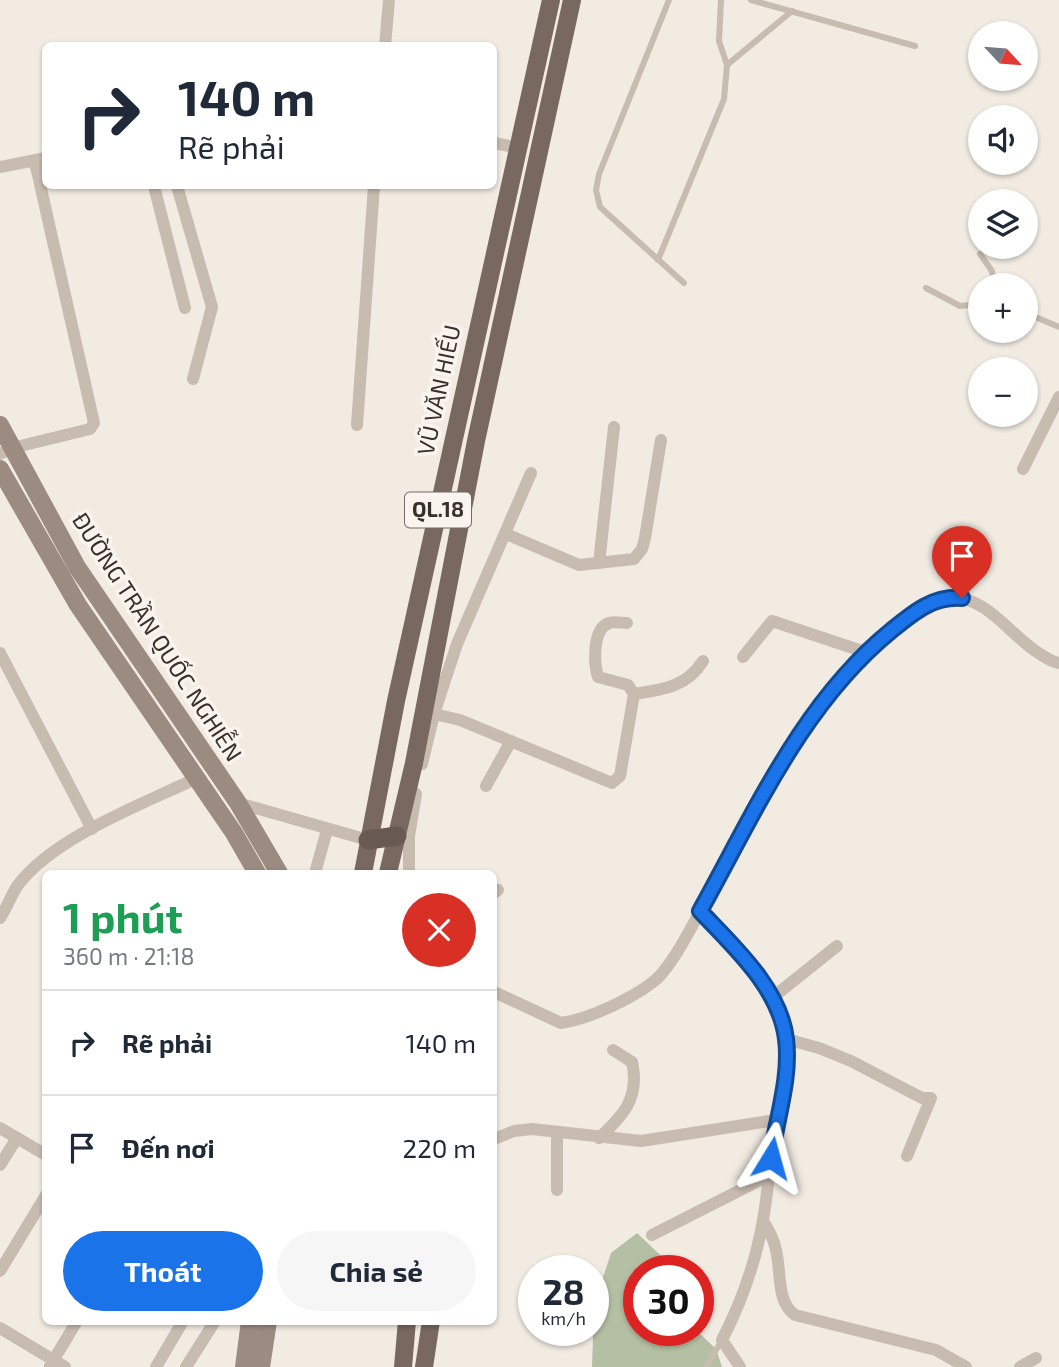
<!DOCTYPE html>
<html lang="vi">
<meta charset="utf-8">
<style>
:root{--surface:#fff;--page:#f6f6f7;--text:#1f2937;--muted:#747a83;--line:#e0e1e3;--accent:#1a73e8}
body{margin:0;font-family:"Exo 2",sans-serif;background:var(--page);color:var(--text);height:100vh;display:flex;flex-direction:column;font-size:26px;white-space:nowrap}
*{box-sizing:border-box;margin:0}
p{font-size:23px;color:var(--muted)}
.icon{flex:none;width:38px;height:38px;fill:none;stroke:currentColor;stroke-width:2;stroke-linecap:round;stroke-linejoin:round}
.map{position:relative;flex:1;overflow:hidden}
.drawer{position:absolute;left:42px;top:870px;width:455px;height:455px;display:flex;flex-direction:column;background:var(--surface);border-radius:10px;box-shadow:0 2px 5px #0004}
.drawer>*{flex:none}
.hud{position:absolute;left:42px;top:42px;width:455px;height:147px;border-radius:10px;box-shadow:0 2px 5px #0004;background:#fff;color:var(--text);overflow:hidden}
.needle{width:46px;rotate:116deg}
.fabs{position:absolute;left:968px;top:21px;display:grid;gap:14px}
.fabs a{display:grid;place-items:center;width:70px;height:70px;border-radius:50%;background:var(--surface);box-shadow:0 2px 5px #0004;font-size:35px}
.speed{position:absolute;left:518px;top:1255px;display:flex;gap:14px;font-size:35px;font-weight:700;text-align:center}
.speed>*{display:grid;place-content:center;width:91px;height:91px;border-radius:50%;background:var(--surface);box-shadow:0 2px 5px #0004;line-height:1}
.speed small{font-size:18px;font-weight:400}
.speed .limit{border:10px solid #d22;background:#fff;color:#111}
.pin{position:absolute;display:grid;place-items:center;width:60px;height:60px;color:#fff;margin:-72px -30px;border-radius:50% 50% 50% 0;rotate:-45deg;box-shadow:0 0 7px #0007}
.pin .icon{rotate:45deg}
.me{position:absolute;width:77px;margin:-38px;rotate:8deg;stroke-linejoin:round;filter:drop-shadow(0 0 5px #0008)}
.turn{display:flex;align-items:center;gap:24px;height:147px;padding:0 21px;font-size:32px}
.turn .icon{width:91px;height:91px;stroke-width:2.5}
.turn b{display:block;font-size:49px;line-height:60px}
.round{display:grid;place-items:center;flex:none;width:74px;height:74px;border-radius:37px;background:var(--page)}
.summary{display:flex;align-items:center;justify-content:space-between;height:119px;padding:0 21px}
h1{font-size:42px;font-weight:700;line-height:52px;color:#1e9e55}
.action{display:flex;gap:14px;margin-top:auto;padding:14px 21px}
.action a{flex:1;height:80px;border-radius:42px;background:var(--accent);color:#fff;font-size:28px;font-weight:700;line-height:80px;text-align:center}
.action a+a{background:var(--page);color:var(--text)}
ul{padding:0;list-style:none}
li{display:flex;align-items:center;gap:21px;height:105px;padding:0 21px;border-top:2px solid var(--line)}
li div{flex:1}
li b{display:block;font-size:26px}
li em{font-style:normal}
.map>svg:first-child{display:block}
.green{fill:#b5bfa3}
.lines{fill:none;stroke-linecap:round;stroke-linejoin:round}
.service{stroke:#c8bbaf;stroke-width:6}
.minor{stroke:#c8bbaf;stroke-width:12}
.secondary{stroke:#9c8b80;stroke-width:18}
.primary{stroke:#78685f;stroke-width:18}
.trunk{stroke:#685a52;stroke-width:19}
.route-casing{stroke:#114b97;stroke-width:18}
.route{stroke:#1a73e8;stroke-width:12}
.labels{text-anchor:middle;stroke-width:7;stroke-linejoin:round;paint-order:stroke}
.shield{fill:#f9f4ee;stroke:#726b66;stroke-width:2}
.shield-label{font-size:21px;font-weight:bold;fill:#38302c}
.street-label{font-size:23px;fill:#38302c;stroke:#f9f4ee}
</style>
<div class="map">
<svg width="1059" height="1367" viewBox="0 0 1059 1367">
<rect width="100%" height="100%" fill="#f1ebe2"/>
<path class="green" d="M637,1233L676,1270H639V1330H696L716,1349L722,1367H592L594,1305L611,1253Z"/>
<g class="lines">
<g class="service">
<path d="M669,0L599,174L596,190L600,207L684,283"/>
<path d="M751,0L915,46"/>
<path d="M727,65L792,11"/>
<path d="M980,254L992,271L994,285"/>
<path d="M658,260L724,99L727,65L719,41L721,0"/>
<path d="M926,288L960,306L980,304"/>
<path d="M1026,313L1059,327"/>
<path d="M706,1367L722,1340"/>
</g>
<g class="minor">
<path d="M385,46L389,0"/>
<path d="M494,143L519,148"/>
<path d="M0,167L46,158"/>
<path d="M154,186L185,308"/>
<path d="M177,186L212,307L193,379"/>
<path d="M357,425L374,186"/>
<path d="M0,454L12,448L90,429L94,423L35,162"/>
<path d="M1023,469L1059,397"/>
<path d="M506,534L579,565L634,559L642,549L645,538L661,440"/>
<path d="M599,563L614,427"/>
<path d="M0,653L92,829"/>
<path d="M743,657L772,621L865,652"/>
<path d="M634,694C662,690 687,687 703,661"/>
<path d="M434,714L460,720L612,783L620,776L634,694L628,685L598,677C594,664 592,629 609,623C614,621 622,623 627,623"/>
<path d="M414,763L422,764L434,714L457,644L531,473"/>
<path d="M486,786L511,741"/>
<path d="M238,803L368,840"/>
<path d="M315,873L327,830"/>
<path d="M409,873V836L416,794"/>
<path d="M494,893L498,890"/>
<path d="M700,911C736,949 772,983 785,1036C792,1062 781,1094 776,1120C770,1153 769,1187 763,1220C756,1261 741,1303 722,1340L740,1367"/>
<path d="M0,918C7,908 11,895 18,885C54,837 143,804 197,778"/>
<path d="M494,992L561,1023C589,1019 631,999 653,982C673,967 697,916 710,893C762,801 806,700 889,632C905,619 926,598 948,597C988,596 1009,635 1040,654C1046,658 1052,662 1059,663"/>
<path d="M772,998L837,946"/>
<path d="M786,1039L819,1048L851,1061L922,1098H931L907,1156"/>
<path d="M0,1128L46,1155"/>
<path d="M557,1133V1190"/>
<path d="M599,1138C623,1116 640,1098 632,1062L613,1050"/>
<path d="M494,1139L514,1131L532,1129L641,1141L776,1120"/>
<path d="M0,1165L17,1138"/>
<path d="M763,1221C768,1229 773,1237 775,1246C782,1268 775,1301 795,1315L936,1350L966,1367"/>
<path d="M652,1235L768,1176"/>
<path d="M0,1271L46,1195"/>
<path d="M0,1328L65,1367"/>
<path d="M50,1366L77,1321"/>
<path d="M156,1367L183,1321"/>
<path d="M186,1367L215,1321"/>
<path d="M1020,1367L1036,1358"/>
</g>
<g class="secondary">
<path d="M0,425L77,567L238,803L279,873"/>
<path d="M0,469L78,605L234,833L257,873"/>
<path d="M244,1367L250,1321"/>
<path d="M261,1367L268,1321"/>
</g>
<g class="primary">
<path d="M363,873L396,701L551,0"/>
<path d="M388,873L414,763L476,441L572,0"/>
<path d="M403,1367L407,1321"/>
<path d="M424,1367L431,1321"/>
</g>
<path class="trunk" d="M368,840L397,836"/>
</g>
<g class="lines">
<g class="route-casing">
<path id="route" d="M771,1158C776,1120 791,1078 786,1039C780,988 733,946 700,911C755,812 803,702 892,630C914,612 933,596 962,598"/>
</g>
<use href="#route" class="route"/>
</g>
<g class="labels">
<rect class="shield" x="405" y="492.5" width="66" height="35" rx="5"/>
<g class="shield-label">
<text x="438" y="517">QL.18</text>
</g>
<g class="street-label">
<text transform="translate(439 390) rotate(-78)" y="8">VŨ VĂN HIẾU</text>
<text transform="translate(157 637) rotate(57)" y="8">ĐƯỜNG TRẦN QUỐC NGHIỄN</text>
</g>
</g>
</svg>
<div class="fabs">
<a><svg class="needle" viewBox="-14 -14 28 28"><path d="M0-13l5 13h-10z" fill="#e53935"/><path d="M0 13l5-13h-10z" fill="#747a83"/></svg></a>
<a><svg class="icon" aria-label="sound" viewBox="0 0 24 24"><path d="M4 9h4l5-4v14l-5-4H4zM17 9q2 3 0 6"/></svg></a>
<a><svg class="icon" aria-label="layers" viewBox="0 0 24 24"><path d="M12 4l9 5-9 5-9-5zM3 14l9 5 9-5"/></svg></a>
<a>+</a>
<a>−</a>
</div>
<div class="speed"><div>28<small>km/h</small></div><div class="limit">30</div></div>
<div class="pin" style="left:962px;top:598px;background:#d93025"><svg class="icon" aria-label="arrive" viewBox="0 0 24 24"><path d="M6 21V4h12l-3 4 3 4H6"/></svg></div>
<svg class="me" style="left:771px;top:1158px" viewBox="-20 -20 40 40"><path d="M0-17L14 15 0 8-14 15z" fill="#1a73e8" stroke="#fff" stroke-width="4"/></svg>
<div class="hud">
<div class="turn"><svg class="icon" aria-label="right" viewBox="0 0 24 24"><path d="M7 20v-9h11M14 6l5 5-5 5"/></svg><div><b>140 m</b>Rẽ phải</div></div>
</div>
<section class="drawer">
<div class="summary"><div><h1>1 phút</h1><p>360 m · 21:18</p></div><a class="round" style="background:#d93025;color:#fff"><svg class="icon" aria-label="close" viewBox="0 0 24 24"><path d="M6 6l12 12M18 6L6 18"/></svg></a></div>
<ul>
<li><svg class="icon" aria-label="right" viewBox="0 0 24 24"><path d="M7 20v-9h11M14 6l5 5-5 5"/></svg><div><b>Rẽ phải</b></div><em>140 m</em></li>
<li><svg class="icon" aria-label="arrive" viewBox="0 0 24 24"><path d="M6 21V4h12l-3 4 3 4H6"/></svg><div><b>Đến nơi</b></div><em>220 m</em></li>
</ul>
<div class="action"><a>Thoát</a><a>Chia sẻ</a></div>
</section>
</div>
